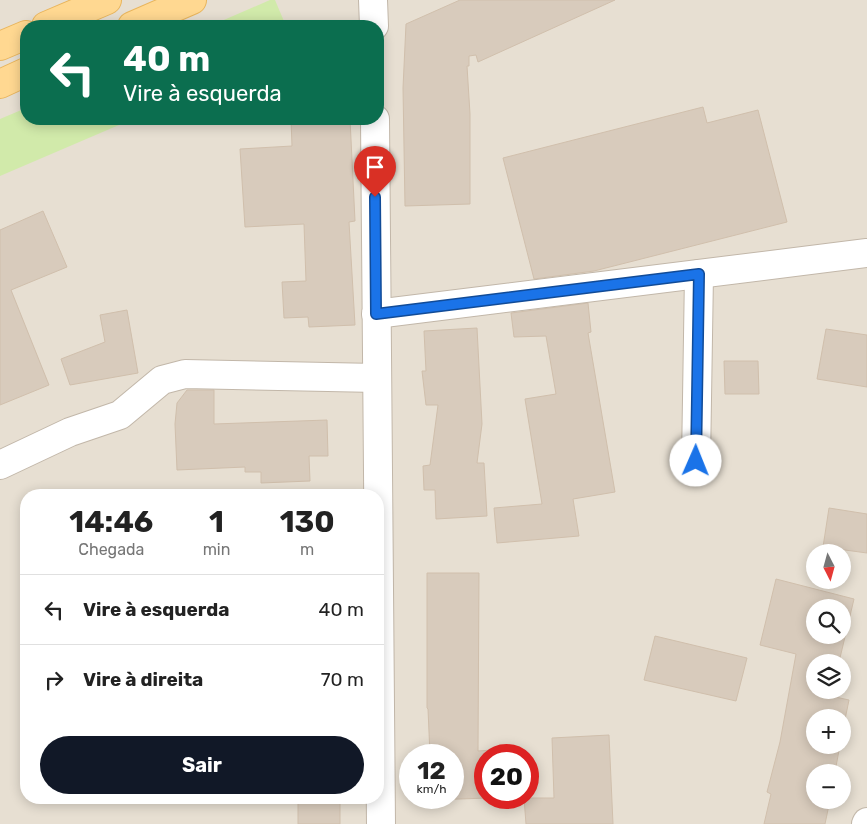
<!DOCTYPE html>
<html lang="pt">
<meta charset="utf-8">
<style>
:root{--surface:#fff;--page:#f2f2f2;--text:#222;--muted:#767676;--line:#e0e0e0;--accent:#111827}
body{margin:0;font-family:Rubik,sans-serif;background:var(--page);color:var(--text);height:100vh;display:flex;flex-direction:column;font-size:19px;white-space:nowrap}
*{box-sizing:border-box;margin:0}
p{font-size:16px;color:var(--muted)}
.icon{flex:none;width:28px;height:28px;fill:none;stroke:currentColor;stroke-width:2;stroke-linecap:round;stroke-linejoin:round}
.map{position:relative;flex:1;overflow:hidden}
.sheet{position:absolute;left:20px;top:489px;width:364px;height:315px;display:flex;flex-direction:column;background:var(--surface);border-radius:20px;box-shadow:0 2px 12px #0003}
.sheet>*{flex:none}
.hud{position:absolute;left:20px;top:20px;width:364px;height:105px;border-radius:20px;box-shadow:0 2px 12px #0003;background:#0b6e4f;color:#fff;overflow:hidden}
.needle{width:32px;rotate:174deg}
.buttons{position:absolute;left:806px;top:544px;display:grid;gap:10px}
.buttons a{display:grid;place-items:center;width:45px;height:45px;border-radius:50%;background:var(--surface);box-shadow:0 2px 12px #0003;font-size:25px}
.speed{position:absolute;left:399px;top:744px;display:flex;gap:10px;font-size:25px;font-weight:700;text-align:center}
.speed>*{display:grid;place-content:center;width:65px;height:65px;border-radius:50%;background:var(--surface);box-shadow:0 2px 12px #0003;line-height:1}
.speed small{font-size:12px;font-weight:400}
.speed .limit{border:8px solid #d22;background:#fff;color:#111}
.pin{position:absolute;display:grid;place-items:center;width:42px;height:42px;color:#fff;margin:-51px -21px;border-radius:50% 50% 50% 0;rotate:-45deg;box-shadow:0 0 5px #0007}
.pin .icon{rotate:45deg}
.me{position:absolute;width:55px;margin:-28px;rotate:1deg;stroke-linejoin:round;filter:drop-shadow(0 0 4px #0008)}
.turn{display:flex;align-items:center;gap:18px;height:105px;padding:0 20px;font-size:22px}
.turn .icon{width:65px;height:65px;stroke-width:2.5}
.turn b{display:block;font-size:35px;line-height:42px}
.eta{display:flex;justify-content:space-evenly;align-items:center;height:85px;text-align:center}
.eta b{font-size:30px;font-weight:700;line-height:35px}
.primary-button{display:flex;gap:10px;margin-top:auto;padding:10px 20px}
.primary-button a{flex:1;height:58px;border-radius:30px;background:var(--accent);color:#fff;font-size:20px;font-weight:700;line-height:58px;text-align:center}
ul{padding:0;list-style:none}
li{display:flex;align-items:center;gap:15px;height:70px;padding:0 20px;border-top:1px solid var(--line)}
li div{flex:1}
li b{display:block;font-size:19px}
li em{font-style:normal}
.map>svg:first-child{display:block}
.residential{fill:#e7dfd2;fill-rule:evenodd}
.green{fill:#d1eaaa}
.building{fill:#d8cbbc;stroke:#d0bfac;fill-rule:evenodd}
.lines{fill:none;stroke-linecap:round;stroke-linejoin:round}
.minor-casing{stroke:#c2b7a9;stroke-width:30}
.major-casing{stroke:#e9b55c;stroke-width:30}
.minor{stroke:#fff;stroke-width:28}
.major{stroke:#ffd891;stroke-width:28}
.route-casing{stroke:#114b97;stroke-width:12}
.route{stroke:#1a73e8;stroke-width:9}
</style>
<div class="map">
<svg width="867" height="824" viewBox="0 0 867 824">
<rect width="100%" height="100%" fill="#f3ede4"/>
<path class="residential" d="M0,0H867V824H0ZM26,26H378V119H26ZM26,495H378V798H26ZM815,552H842V580H815ZM815,608H842V635H815ZM815,662H842V690H815ZM815,718H842V745H815ZM410,755H452V798H410ZM485,755H528V798H485ZM815,772H842V800H815Z"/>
<g class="green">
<path d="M270,0H275L286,26H210Z"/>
<path d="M26,108V119H133L0,176V119Z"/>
</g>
<g class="building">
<path d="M460,0H615L478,62L476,55L469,56V66H467L470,114V204L405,206L403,88L406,24Z"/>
<path d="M703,107L707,123L758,110L787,222L594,271L534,279L503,158Z"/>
<path d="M291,119H350L355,221L349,222L355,325L309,327L308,317L284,318L282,282L306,281L304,224L245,227L240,149L292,146Z"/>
<path d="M43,211L67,267L11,290L49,385L0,405V230Z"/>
<path d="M588,303L591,332L588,333L615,492L573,499L579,536L497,543L494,508L542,504L525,399L556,394L546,336L514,337L511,313Z"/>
<path d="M127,310L138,373L70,385L61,359L105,342L100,315Z"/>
<path d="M477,328L482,424L477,463H484L487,516L436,519L435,490H424L423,466L430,465L438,405H426L422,371H426L424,331Z"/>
<path d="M826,329L867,335V387L817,379Z"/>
<path d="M724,361H758L759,394H725Z"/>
<path d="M187,390H214V424L327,420L328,456H309L310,481L261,483V472H245V467L177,470L175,424L177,403Z"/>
<path d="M829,508L867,514V553L823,547Z"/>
<path d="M427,573H479L478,751L493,750V755H485V798H487L432,800V798H452V755H430L428,709L427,708Z"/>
<path d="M776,579L854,599L839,662H815V690H832L831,696L849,700L842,734V718H815V745H840L835,772H815V800H830L825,824H764L771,794L767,792L780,742L796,654L760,645ZM815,608H842V635H815Z"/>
<path d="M655,636L747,658L736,701L644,680Z"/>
<path d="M609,735L613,824H526L524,798H554L552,738Z"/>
<rect x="298" y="798" width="42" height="26"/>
</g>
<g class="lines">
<g class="minor-casing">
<g id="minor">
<path d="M373,0L374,26"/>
<path d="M375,119L381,824"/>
<path d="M376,314L867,253"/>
<path d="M696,461L699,274"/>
<path d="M0,465L70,432L120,415L162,380L185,374L377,378"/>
<path d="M866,824L867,822"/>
</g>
</g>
<g class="major-casing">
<g id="major">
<path d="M46,26L107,0"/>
<path d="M132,26L192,0"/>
<path d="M0,46L26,35"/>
<path d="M0,84L26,72"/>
</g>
</g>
<use href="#minor" class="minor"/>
<use href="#major" class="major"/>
</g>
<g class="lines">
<g class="route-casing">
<path id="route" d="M375,197L376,314L699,274L696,461"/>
</g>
<use href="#route" class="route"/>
</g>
</svg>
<div class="buttons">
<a><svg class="needle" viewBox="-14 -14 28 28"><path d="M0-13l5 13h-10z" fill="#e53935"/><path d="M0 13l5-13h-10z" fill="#767676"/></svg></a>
<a><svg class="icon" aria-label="search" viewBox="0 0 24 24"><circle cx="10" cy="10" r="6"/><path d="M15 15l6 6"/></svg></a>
<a><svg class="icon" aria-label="layers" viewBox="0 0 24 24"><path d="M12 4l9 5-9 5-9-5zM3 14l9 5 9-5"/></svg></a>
<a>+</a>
<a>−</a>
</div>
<div class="speed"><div>12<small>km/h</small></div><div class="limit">20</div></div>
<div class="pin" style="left:375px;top:197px;background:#d93025"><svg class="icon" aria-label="arrive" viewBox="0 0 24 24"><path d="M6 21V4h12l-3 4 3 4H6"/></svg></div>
<svg class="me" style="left:696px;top:461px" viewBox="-20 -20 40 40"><circle r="19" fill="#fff"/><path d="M0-13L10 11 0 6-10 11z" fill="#1a73e8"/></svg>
<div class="hud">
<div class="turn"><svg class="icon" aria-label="left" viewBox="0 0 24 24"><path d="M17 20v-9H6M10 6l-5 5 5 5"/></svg><div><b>40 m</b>Vire à esquerda</div></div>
</div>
<section class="sheet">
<div class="eta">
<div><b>14:46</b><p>Chegada</p></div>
<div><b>1</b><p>min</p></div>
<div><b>130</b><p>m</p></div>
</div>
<ul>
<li><svg class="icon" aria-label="left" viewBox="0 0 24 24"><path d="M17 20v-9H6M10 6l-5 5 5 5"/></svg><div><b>Vire à esquerda</b></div><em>40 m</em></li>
<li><svg class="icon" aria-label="right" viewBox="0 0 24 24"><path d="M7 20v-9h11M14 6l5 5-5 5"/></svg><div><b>Vire à direita</b></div><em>70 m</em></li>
</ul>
<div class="primary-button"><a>Sair</a></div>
</section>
</div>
